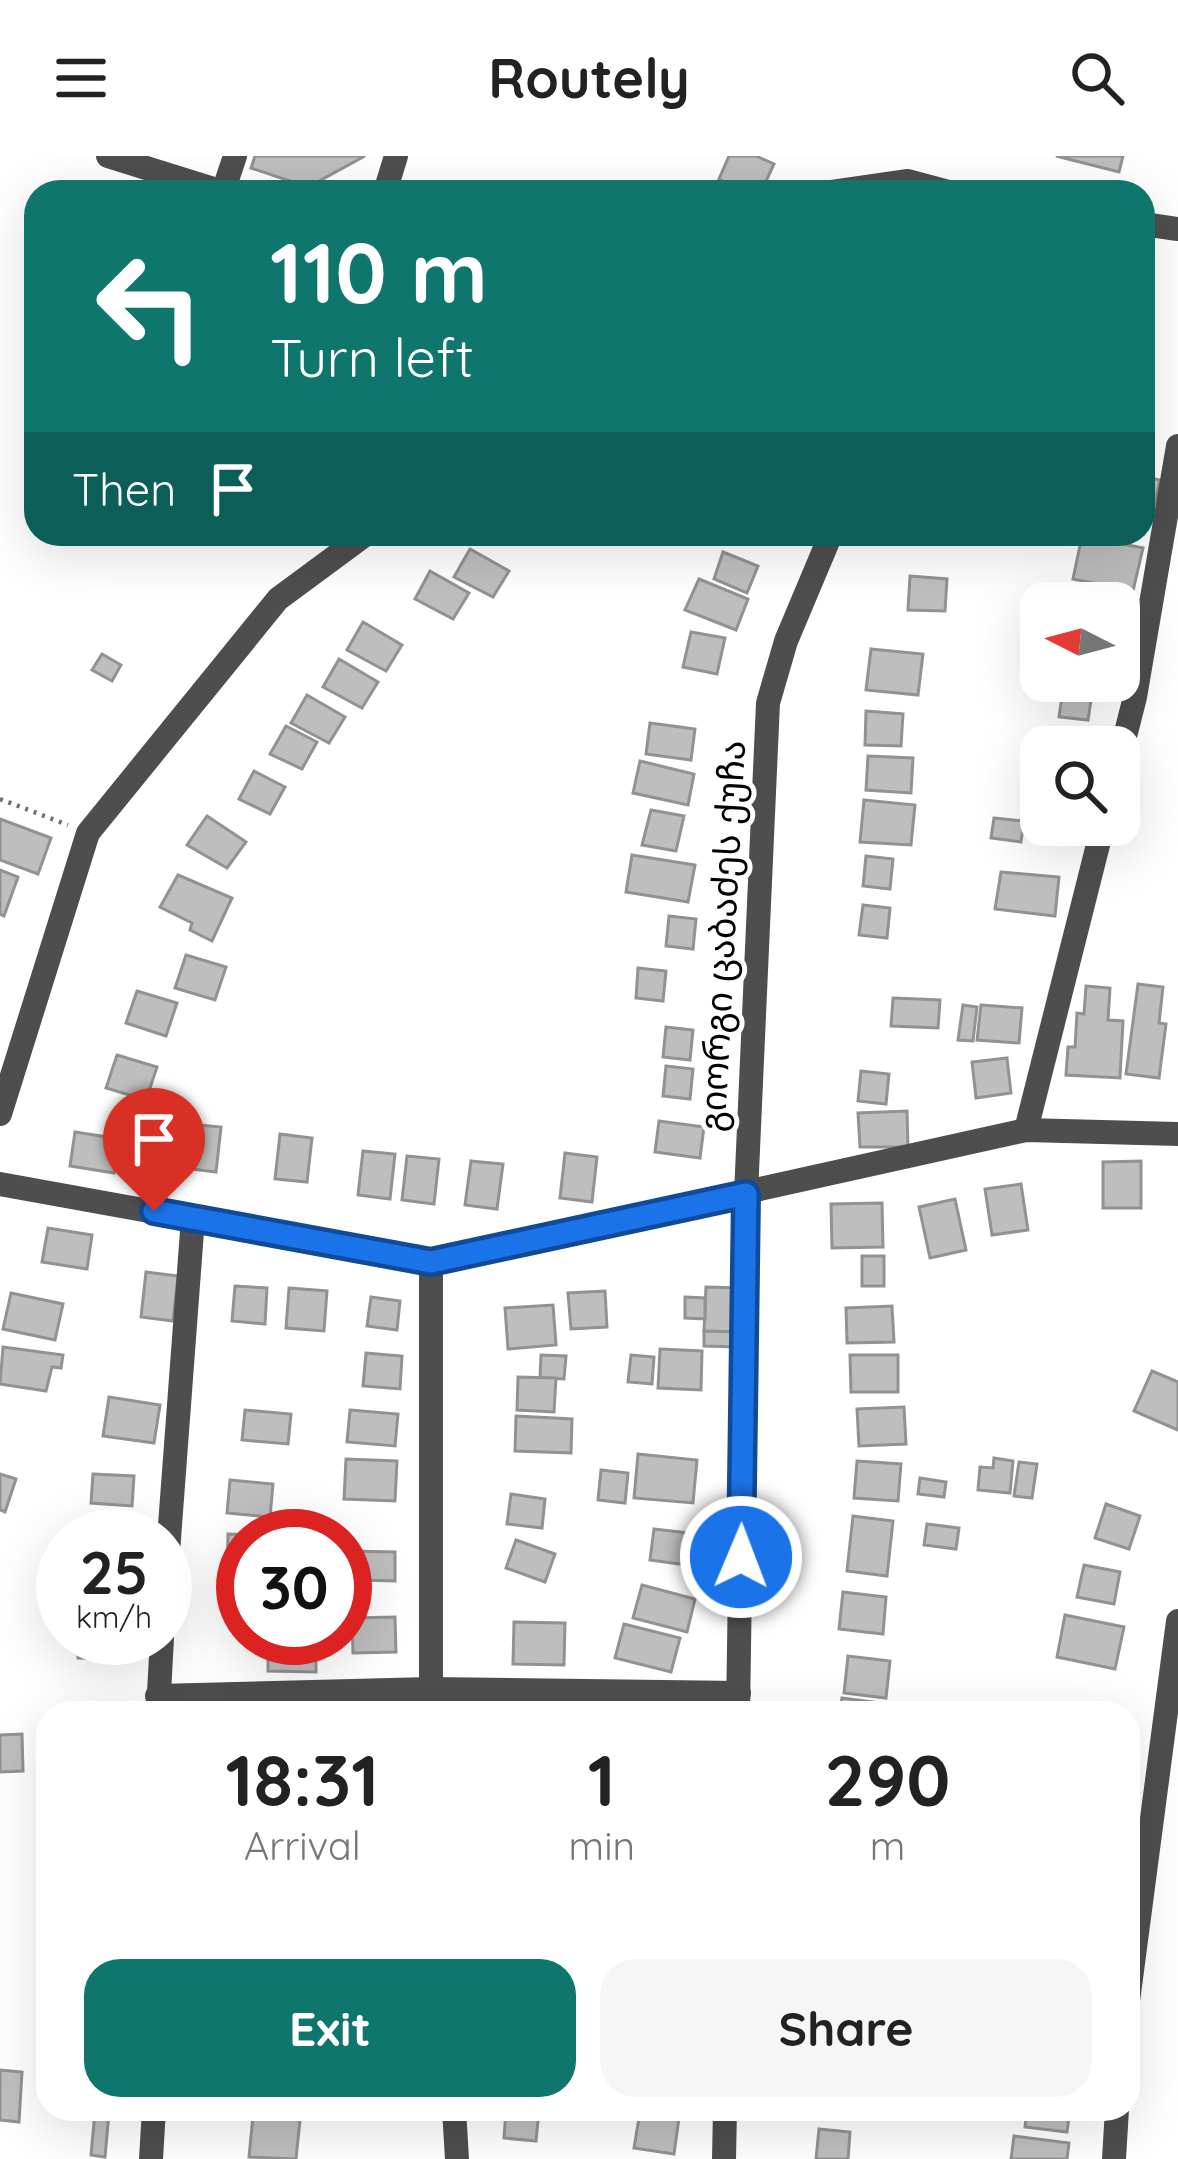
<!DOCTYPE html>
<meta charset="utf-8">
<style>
:root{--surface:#fff;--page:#f6f6f6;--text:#222;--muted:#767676;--accent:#0f766e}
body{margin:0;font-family:Quicksand,"Noto Sans Georgian",sans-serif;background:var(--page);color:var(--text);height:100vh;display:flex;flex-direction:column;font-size:45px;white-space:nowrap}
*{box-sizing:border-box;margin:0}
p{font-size:39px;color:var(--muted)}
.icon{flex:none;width:66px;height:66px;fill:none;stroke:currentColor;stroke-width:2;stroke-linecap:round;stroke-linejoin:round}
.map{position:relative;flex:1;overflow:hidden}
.details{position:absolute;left:36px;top:1545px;width:1104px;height:420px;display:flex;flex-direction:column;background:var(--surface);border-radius:36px;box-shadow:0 12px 48px #0002}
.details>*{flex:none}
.banner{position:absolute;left:24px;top:24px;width:1131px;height:366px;border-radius:36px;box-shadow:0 12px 48px #0002;background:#0f766e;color:#fff;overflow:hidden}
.needle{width:78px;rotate:276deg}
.fabs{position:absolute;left:1020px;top:426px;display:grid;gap:24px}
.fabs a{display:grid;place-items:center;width:120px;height:120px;border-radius:24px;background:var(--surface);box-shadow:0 12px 48px #0002;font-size:60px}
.speed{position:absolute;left:36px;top:1353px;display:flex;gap:24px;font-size:60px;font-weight:700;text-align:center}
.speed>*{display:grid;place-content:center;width:156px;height:156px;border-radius:50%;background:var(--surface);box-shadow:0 12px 48px #0002;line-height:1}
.speed small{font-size:30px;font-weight:400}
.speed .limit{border:18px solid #d22;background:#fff;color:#111}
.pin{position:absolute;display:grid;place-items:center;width:102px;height:102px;color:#fff;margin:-123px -51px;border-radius:50% 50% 50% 0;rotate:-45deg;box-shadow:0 0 12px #0007}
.pin .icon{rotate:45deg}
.me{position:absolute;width:132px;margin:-66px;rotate:1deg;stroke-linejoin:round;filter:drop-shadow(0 0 9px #0008)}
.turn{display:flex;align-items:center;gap:42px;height:252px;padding:0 48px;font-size:54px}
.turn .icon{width:156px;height:156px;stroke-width:2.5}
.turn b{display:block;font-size:84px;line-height:102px}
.then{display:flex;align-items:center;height:114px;padding:0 48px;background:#0003;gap:24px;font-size:45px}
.eta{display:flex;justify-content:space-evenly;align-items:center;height:204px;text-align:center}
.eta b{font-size:72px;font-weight:700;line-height:84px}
.primary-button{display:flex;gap:24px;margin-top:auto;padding:24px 48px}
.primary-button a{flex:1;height:138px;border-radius:36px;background:var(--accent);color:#fff;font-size:48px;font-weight:700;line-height:138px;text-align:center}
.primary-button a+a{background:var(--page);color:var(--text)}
header{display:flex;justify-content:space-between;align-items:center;height:156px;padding:0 48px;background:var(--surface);font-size:54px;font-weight:700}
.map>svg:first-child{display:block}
.building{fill:#bebebe;stroke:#929292;stroke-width:3}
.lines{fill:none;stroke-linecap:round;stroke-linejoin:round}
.path{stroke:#707070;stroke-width:4.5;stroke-dasharray:3 6;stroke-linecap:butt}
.minor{stroke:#4e4e4e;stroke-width:24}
.route-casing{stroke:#114b97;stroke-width:30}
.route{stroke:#1a73e8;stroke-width:21}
.labels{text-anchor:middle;stroke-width:10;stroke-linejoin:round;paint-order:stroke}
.street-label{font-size:36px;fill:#000;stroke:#fff}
</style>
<header><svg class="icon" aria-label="menu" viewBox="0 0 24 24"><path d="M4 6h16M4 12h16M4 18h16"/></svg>Routely<svg class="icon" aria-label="search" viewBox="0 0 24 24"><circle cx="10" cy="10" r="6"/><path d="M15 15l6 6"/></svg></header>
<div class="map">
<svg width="1178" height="2003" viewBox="0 0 1178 2003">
<rect width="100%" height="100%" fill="#fff"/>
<g class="building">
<path d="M255,0H365L308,31L251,12Z"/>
<path d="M729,0H756L774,8L761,36H746L719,23Z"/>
<path d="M1056,0H1123L1119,16Z"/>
<path d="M1143,320L1160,324L1150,367L1143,365Z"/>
<path d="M1082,380L1143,392L1133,435L1073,423Z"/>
<path d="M470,393L509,415L493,441L454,421Z"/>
<path d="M723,396L758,410L747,437L714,423Z"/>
<path d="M430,415L469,437L453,463L415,443Z"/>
<path d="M910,420L947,423L945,455L908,454Z"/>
<path d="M699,423L748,443L736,474L685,454Z"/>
<path d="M363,466L402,489L386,515L347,494Z"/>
<path d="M691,476L725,482L717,518L683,511Z"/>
<path d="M871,493L923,498L918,539L866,534Z"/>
<path d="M102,498L121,509L112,525L92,514Z"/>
<path d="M339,503L378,526L362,552L323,531Z"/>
<path d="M307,539L345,561L329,587L291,567Z"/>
<path d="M1062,540L1091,544L1088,564L1059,561Z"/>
<path d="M866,555L903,558L901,590L865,589Z"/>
<path d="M650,567L695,573L691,604L646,598Z"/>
<path d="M286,570L317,586L302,613L270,598Z"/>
<path d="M868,600L913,602L911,637L866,634Z"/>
<path d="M640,605L694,618L688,649L633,637Z"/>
<path d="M254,615L285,631L270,658L239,643Z"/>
<path d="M864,644L915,649L911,689L860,686Z"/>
<path d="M651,654L684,660L676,695L642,689Z"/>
<path d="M207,660L246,686L227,712L187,689Z"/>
<path d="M994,662L1024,665L1021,686L991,682Z"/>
<path d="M0,663L51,682L38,718L0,704Z"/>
<path d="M632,699L695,709L688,746L626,736Z"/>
<path d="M866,700L893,703L890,733L863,730Z"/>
<path d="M0,714L18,721L4,760L0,758Z"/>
<path d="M1001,716L1059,721L1055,760L995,753Z"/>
<path d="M178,719L232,742L212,785L190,774L192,767L160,751Z"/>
<path d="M863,749L890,752L887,782L859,779Z"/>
<path d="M669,760L696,763L693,793L666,790Z"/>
<path d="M186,799L226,811L215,844L175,832Z"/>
<path d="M638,812L666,815L663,845L636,842Z"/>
<path d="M1138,828L1163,831L1159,867L1166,868L1159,922L1126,918Z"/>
<path d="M1086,830L1110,832L1108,864L1123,865L1120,922L1066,919L1068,891H1075L1077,857L1084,858Z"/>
<path d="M137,835L177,847L166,880L126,867Z"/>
<path d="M893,842L940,844L938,872L891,870Z"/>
<path d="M963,849L977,851L973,885L958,884Z"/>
<path d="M981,849L1022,852L1019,887L977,884Z"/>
<path d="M666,871L693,874L690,904L663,901Z"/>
<path d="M117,899L157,911L146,944L106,932Z"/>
<path d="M1007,902L1011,937L976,942L972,906Z"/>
<path d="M666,910L693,913L690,943L663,940Z"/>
<path d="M861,915L889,918L886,948L858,945Z"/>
<path d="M907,955L908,991H860L858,957Z"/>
<path d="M147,960L179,964L173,1008L141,1005Z"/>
<path d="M659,965L704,971L700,1002L655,996Z"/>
<path d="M189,968L221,971L216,1016L184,1012Z"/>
<path d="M75,976L120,983L114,1017L70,1010Z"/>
<path d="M280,978L312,982L307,1026L275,1023Z"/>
<path d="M363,995L395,998L390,1043L358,1039Z"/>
<path d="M565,997L597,1001L592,1046L560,1042Z"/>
<path d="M407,1000L439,1003L434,1048L402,1044Z"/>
<path d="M471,1005L503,1008L497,1053L465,1049Z"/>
<path d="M1141,1005V1052H1103V1006Z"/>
<path d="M1021,1028L1028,1074L992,1079L985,1033Z"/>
<path d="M955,1043L966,1094L930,1102L919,1051Z"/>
<path d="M882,1047L883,1091L832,1092L831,1048Z"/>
<path d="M48,1072L92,1079L87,1113L42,1106Z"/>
<rect x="862" y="1100" width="22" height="30"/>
<path d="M146,1116L178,1120L173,1165L141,1161Z"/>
<path d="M235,1130L267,1132L265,1168L232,1165Z"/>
<path d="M706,1131L739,1132V1176L704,1175Z"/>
<path d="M289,1132L327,1135L324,1175L286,1172Z"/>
<path d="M605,1135L607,1171L571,1173L568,1137Z"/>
<path d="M11,1137L63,1148L55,1184L3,1173Z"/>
<path d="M371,1141L400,1145L397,1174L367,1170Z"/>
<path d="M685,1141L705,1142V1163L685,1162Z"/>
<path d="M553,1149L556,1189L508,1193L505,1152Z"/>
<path d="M892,1150L894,1186L847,1187L846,1152Z"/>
<path d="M704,1175L739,1176L738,1191L704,1190Z"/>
<path d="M3,1191L63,1199L61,1212L52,1211L46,1235L0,1228Z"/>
<path d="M660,1193L702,1195L701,1234L658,1232Z"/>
<path d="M366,1197L402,1200L400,1233L363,1230Z"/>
<path d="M541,1199L566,1200L564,1223L540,1222Z"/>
<path d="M631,1199L654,1201L652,1228L628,1226Z"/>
<path d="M850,1199H898V1236H851Z"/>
<path d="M1152,1215L1178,1226V1274L1134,1255Z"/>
<path d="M518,1221L556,1222L554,1256L517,1254Z"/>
<path d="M109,1241L160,1249L154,1287L103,1280Z"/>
<path d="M904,1251L906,1288L859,1290L857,1253Z"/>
<path d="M245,1254L291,1258L288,1288L242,1284Z"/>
<path d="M350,1254L398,1258L395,1290L347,1286Z"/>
<path d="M516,1260L572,1263L571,1297L515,1295Z"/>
<path d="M638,1298L697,1304L693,1347L634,1342Z"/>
<path d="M994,1302L1013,1305L1010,1337L978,1334L980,1311L993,1312Z"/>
<path d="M346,1303L397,1305L395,1345L344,1343Z"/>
<path d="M857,1305L901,1308L898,1345L854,1342Z"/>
<path d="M1019,1306L1037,1308L1032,1342L1014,1340Z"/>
<path d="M601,1314L628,1317L625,1347L598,1344Z"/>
<path d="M0,1318L16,1323L5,1356L0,1354Z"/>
<path d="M93,1318L134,1320L132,1350L91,1347Z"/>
<path d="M920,1322L946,1326L944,1341L918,1338Z"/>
<path d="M230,1324L273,1328L270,1361L227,1357Z"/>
<path d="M511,1338L545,1343L542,1372L507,1368Z"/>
<path d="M1106,1348L1140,1360L1129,1393L1095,1382Z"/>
<path d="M853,1360L893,1365L887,1420L847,1415Z"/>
<path d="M927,1368L959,1372L956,1393L924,1389Z"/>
<path d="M654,1373L698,1378L694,1410L650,1404Z"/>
<path d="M228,1378L286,1380H243V1424H227Z"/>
<path d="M516,1384L555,1398L545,1426L506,1412Z"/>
<path d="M345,1395L395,1396V1425L356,1424V1432H345Z"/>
<path d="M1084,1409L1120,1416L1114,1448L1077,1441Z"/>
<path d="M642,1429L695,1443L687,1476L633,1462Z"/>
<path d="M843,1436L886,1441L883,1478L839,1473Z"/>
<path d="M1065,1459L1124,1471L1115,1513L1057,1501Z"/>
<path d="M395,1461L396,1496L353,1497L352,1462Z"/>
<path d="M514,1466L565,1467L564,1509L513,1508Z"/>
<path d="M624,1468L680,1482L671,1516L615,1502Z"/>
<path d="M78,1482H122L121,1503L78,1502Z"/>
<path d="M268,1482H316V1516L268,1515Z"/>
<path d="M848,1500L890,1505L886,1542L844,1537Z"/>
<path d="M842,1542L888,1548L887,1557H840Z"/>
<path d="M22,1578L23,1615L0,1616V1579Z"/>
<path d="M0,1914L22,1916L19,1966L0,1964Z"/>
<path d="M506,1953L539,1954L536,1985L504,1982Z"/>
<path d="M1027,1953H1070L1067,1976L1025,1971Z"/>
<path d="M95,1956L109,1957L105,2001L91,1999Z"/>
<path d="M640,1956L679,1962L674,1998L634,1992Z"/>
<path d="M253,1960L300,1964L296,2003L249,2001Z"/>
<path d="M819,1973L850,1976L848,2003H816Z"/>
<path d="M1014,1980L1069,1987L1067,2003H1011Z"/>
</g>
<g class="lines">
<path class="path" d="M0,643L68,669"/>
<g class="minor">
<path d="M108,0L223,36"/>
<path d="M223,36L235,0"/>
<path d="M385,36L396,0"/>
<path d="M832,36L908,25L949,36"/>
<path d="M1143,68L1178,73"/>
<path d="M1119,604L1135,541L1178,290"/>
<path d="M0,958L88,677L278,443L366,378"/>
<path d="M1026,974L1103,669"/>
<path d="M0,1028L431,1106L1026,974L1178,978"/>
<path d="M431,1106V1557"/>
<path d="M165,1436L193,1062"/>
<path d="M157,1540L430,1533L739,1537"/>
<path d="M158,1555L162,1482"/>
<path d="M738,1557L746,1038L768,547L786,485L831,378"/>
<path d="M1128,1845L1178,1465"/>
<path d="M454,1953L457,2003"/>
<path d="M151,2003L154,1953"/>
<path d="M724,2003L725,1953"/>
<path d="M1114,2003L1117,1953"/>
</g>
</g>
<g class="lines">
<g class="route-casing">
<path id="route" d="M154,1055L431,1106L746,1038L741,1401"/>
</g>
<use href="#route" class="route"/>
</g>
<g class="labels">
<g class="street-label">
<text transform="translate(722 780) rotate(-87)" y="13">გიორგი ცაბაძეს ქუჩა</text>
</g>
</g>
</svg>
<div class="fabs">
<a><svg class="needle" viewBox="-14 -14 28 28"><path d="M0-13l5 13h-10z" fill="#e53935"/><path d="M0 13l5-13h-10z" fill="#767676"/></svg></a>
<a><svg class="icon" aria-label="search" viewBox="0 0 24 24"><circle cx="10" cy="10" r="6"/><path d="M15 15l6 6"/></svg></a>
</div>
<div class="speed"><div>25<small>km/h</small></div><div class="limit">30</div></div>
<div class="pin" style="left:154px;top:1055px;background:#d93025"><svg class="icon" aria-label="arrive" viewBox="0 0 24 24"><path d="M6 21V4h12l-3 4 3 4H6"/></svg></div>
<svg class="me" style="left:741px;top:1401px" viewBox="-20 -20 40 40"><circle r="17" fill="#1a73e8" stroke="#fff" stroke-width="3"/><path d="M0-11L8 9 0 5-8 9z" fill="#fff"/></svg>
<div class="banner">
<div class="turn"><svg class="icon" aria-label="left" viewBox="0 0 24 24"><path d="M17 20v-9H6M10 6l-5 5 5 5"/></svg><div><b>110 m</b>Turn left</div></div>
<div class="then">Then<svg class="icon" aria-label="arrive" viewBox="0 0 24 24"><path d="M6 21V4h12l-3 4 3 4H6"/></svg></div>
</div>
<section class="details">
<div class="eta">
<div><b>18:31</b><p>Arrival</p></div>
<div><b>1</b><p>min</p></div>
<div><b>290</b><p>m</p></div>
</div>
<div class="primary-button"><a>Exit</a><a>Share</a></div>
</section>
</div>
